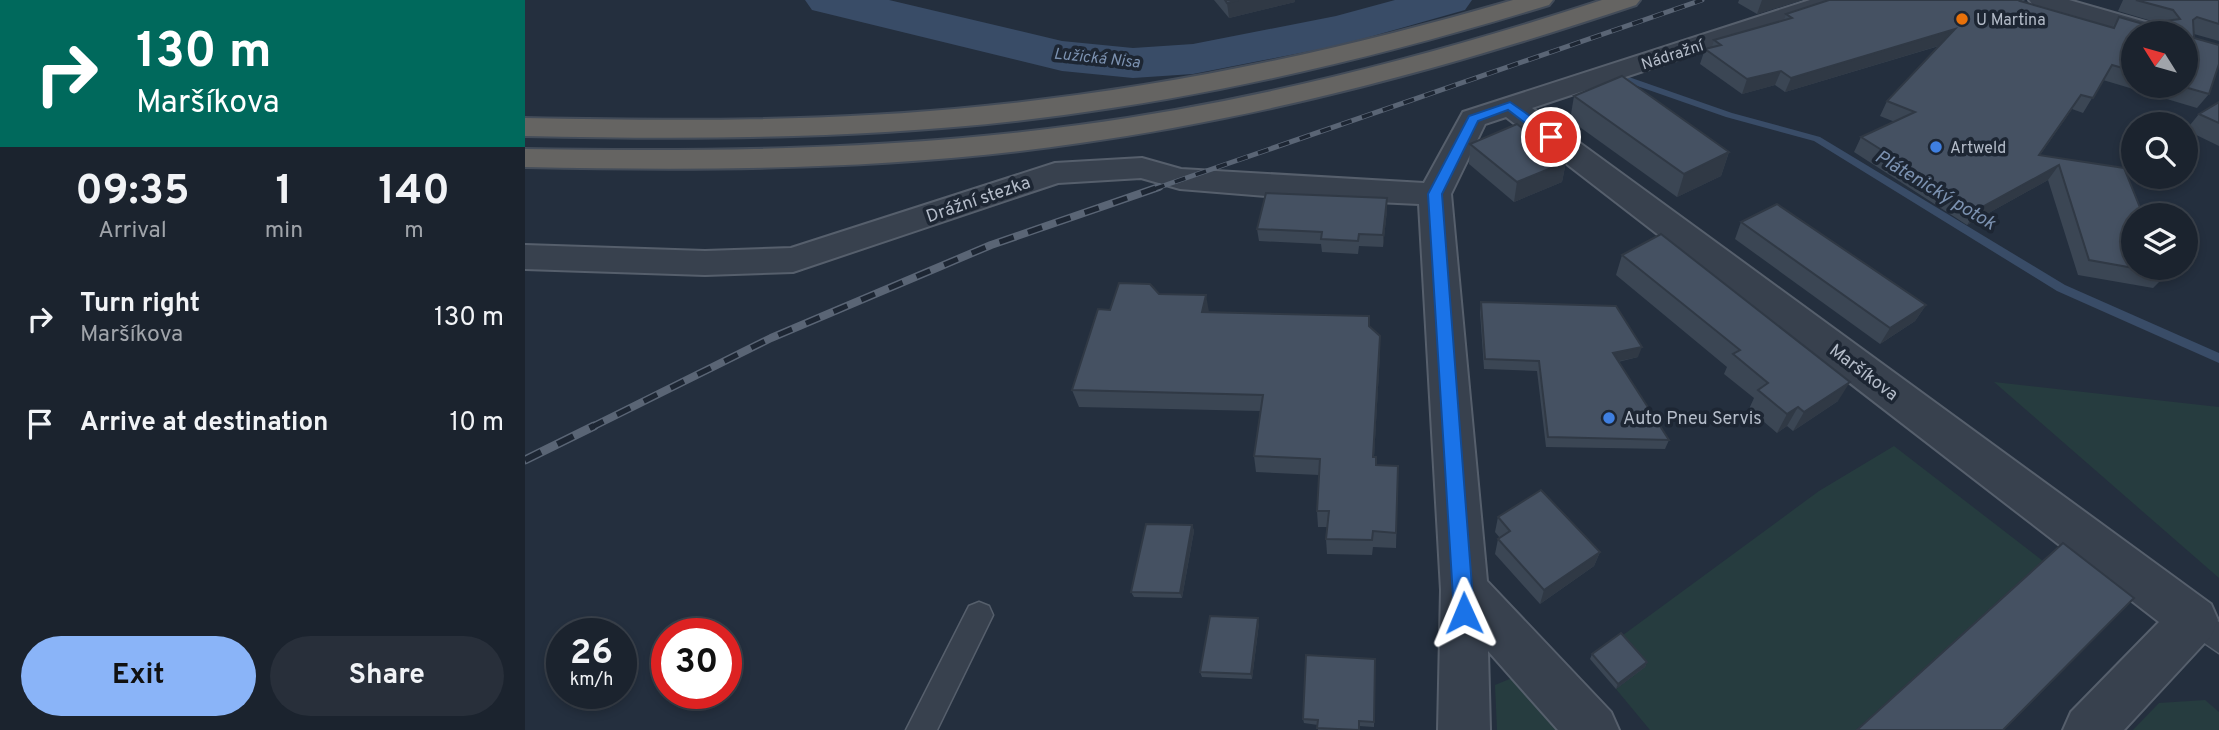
<!DOCTYPE html>
<meta charset="utf-8">
<style>
:root{--surface:#1b232e;--page:#282f3a;--text:#f1f3f6;--muted:#a0a4aa;--line:#39404a;--accent:#8ab4f8}
body{margin:0;font-family:Overpass,sans-serif;background:var(--page);color:var(--text);height:100vh;display:flex;flex-direction:column;font-size:26px;white-space:nowrap}
*{box-sizing:border-box;margin:0}
p{font-size:23px;color:var(--muted)}
.icon{flex:none;width:38px;height:38px;fill:none;stroke:currentColor;stroke-width:2;stroke-linecap:round;stroke-linejoin:round}
.map{position:relative;flex:1;overflow:hidden}
.side{display:flex;flex-direction:column;background:var(--surface);width:525px}
.side>*{flex:none}
.hud{background:#00695c;color:#fff;overflow:hidden}
.needle{width:46px;rotate:307deg}
.tools{position:absolute;left:1596px;top:21px;display:grid;gap:14px}
.tools a{display:grid;place-items:center;width:77px;height:77px;border-radius:50%;background:var(--surface);box-shadow:0 4px 10px #0003,0 0 0 2px var(--line);font-size:35px}
.speed{position:absolute;left:21px;top:618px;display:flex;gap:14px;font-size:35px;font-weight:700;text-align:center}
.speed>*{display:grid;place-content:center;width:91px;height:91px;border-radius:50%;background:var(--surface);box-shadow:0 4px 10px #0003,0 0 0 2px var(--line);line-height:1}
.speed small{font-size:18px;font-weight:400}
.speed .limit{border:10px solid #d22;background:#fff;color:#111}
.pin{position:absolute;display:grid;place-items:center;width:60px;height:60px;color:#fff;margin:-30px;border:4px solid #fff;border-radius:50%;box-shadow:0 2px 7px #0007}
.me{position:absolute;width:77px;margin:-38px;rotate:359deg;stroke-linejoin:round;filter:drop-shadow(0 0 5px #0008)}
.turn{display:flex;align-items:center;gap:24px;height:147px;padding:0 21px;font-size:32px}
.turn .icon{width:91px;height:91px;stroke-width:2.5}
.turn b{display:block;font-size:49px;line-height:60px}
.eta{display:flex;justify-content:space-evenly;align-items:center;height:119px;text-align:center}
.eta b{font-size:42px;font-weight:700;line-height:49px}
.action{display:flex;gap:14px;margin-top:auto;padding:14px 21px}
.action a{flex:1;height:80px;border-radius:42px;background:var(--accent);color:#111;font-size:28px;font-weight:700;line-height:80px;text-align:center}
.action a+a{background:var(--page);color:var(--text)}
ul{padding:0;list-style:none}
li{display:flex;align-items:center;gap:21px;height:105px;padding:0 21px}
li div{flex:1}
li b{display:block;font-size:26px}
li em{font-style:normal}
main{display:flex;flex:1;min-height:0}
.map>svg:first-child{display:block}
.green{fill:#263c3f}
.lines{fill:none;stroke-linecap:round;stroke-linejoin:round}
.stream{fill:#394c67;fill-rule:evenodd}
.river{fill:#394c67;fill-rule:evenodd}
.service-casing{stroke:#565f6c;stroke-width:3}
.minor-casing{stroke:#565f6c;stroke-width:4}
.tertiary-casing{stroke:#565f6c;stroke-width:4}
.trunk-casing{stroke:#434c59;stroke-width:4}
.service{fill:#38414e;fill-rule:evenodd}
.minor{fill:#38414e;fill-rule:evenodd}
.tertiary{fill:#38414e;fill-rule:evenodd}
.trunk{fill:#656462;fill-rule:evenodd}
.rail-far2-casing{stroke:#5a6575;stroke-width:5}
.rail-far1-casing{stroke:#5a6575;stroke-width:8}
.rail-casing{stroke:#5a6575;stroke-width:9}
.rail-far2{stroke:#1d2633;stroke-width:3.5;stroke-dasharray:11;stroke-linecap:butt}
.rail-far1{stroke:#1d2633;stroke-width:5;stroke-dasharray:15;stroke-linecap:butt}
.rail{stroke:#1d2633;stroke-width:6;stroke-dasharray:18;stroke-linecap:butt}
.wall{fill:#3b4654;fill-rule:evenodd}
.shaded-wall{fill:#303945}
.building{fill:#455162;stroke:#303945;stroke-width:2}
.route{fill:#1a73e8;stroke:#114b97;stroke-width:2}
.food-dot{fill:#e8710a;stroke:#1d2633;stroke-width:2.5}
.shop-dot{fill:#3f7fe0;stroke:#1d2633;stroke-width:2.5}
.labels{text-anchor:middle;stroke-width:7;stroke-linejoin:round;paint-order:stroke}
.far-poi-label{font-size:16px;fill:#b4bcc9;stroke:#1d2633;text-anchor:start}
.far-street-label{font-size:16px;fill:#b4bcc9;stroke:#1d2633}
.far-water-label{font-size:16px;font-style:italic;fill:#7c92b1;stroke:#1d2633}
.street-label{font-size:18px;fill:#b4bcc9;stroke:#1d2633}
.poi-label{font-size:18px;fill:#b4bcc9;stroke:#1d2633;text-anchor:start}
.water-label{font-size:19px;font-style:italic;fill:#7c92b1;stroke:#1d2633}
</style>
<main>
<section class="side">
<div class="hud">
<div class="turn"><svg class="icon" aria-label="right" viewBox="0 0 24 24"><path d="M7 20v-9h11M14 6l5 5-5 5"/></svg><div><b>130 m</b>Maršíkova</div></div>
</div>
<div class="eta">
<div><b>09:35</b><p>Arrival</p></div>
<div><b>1</b><p>min</p></div>
<div><b>140</b><p>m</p></div>
</div>
<ul>
<li><svg class="icon" aria-label="right" viewBox="0 0 24 24"><path d="M7 20v-9h11M14 6l5 5-5 5"/></svg><div><b>Turn right</b><p>Maršíkova</p></div><em>130 m</em></li>
<li><svg class="icon" aria-label="arrive" viewBox="0 0 24 24"><path d="M6 21V4h12l-3 4 3 4H6"/></svg><div><b>Arrive at destination</b></div><em>10 m</em></li>
</ul>
<div class="action"><a>Exit</a><a>Share</a></div>
</section>
<div class="map">
<svg width="1694" height="730" viewBox="0 0 1694 730">
<rect width="100%" height="100%" fill="#242f3e"/>
<g class="green">
<path d="M1469,382L1694,407V578Z"/>
<path d="M1369,446L1518,561L1331,730H1125L1091,689L1119,667L1094,638L1294,491Z"/>
<path d="M1004,671L1051,730H972L970,685Z"/>
<path d="M1680,700L1694,712V730H1608L1634,703Z"/>
</g>
<g class="lines">
<path class="stream" d="M1098,75L1207,113L1295,137L1540,285L1694,353V363L1532,291L1289,141L1201,117L1095,80V76Z"/>
<path class="river" d="M280,0H364L537,41L608,48L668,44L811,16L870,0H947L940,10L816,45L668,74L608,78L537,71L287,10Z"/>
<g class="service-casing">
<g id="service">
<path d="M454,602L464,606L468,615L412,730H381L444,606Z"/>
<path d="M1669,607L1694,622V653L1659,629L1655,620L1659,611Z"/>
</g>
</g>
<g class="minor-casing">
<path id="minor" d="M1285,0H1321L1317,5L1007,108L1686,604L1693,620L1686,636L1599,730H1538L1546,712L1634,622L981,117L960,124L926,194L962,581L1086,712L1094,730H1033L963,651L965,730H913L916,590L894,204L765,198L655,189L616,178L533,183L268,272L180,275L0,269V245L180,251L266,248L530,163L617,158L656,169L899,183L938,112Z"/>
</g>
<g class="tertiary-casing">
<path id="tertiary" d="M1504,0H1544L1638,27L1642,33L1608,35L1508,5Z"/>
</g>
<g class="trunk-casing">
<g id="trunk">
<path d="M988,0H1028L1024,5C865,54 704,93 539,115C360,139 180,140 0,136V118C153,121 307,122 460,106C639,88 815,51 988,0Z"/>
<path d="M1077,0H1115L1111,5C929,66 745,116 555,143C372,170 185,171 0,167V149C185,152 370,150 554,125C732,101 906,56 1077,0Z"/>
</g>
</g>
<use href="#service" class="service"/>
<use href="#minor" class="minor"/>
<use href="#tertiary" class="tertiary"/>
<use href="#trunk" class="trunk"/>
<g class="rail-far2-casing">
<path id="rail-far2" d="M629,189L1177,0"/>
</g>
<g class="rail-far1-casing">
<path id="rail-far1" d="M65,428L246,338L466,245L634,187"/>
</g>
<g class="rail-casing">
<path id="rail" d="M0,460L69,426"/>
</g>
<use href="#rail-far2" class="rail-far2"/>
<use href="#rail-far1" class="rail-far1"/>
<use href="#rail" class="rail"/>
</g>
<g class="wall">
<path d="M689,0H770V2L704,18Z"/>
<path d="M1214,0H1277L1232,14L1213,3Z"/>
<path d="M1304,0H1500L1498,2L1587,27L1594,17L1618,24L1630,22L1593,11L1598,0H1694V41L1669,34V38L1684,94L1672,108L1578,80L1558,113L1547,109L1515,155L1599,168L1642,274L1628,288L1553,275L1523,180L1442,225L1329,152L1336,137L1370,122L1355,116L1362,101L1414,46L1260,92L1250,85L1217,94L1175,64L1180,49L1187,47L1189,40L1259,20L1261,14ZM1608,33L1661,86H1608Z"/>
<path d="M1049,96L1204,152L1196,176L1152,197L1045,120Z"/>
<path d="M1694,102V146L1661,130L1674,114Z"/>
<path d="M945,144L1041,162L1037,182L989,202L944,164Z"/>
<path d="M862,210L858,247L834,246L833,254L797,252L796,244L734,241L732,229Z"/>
<path d="M1216,222L1401,305L1390,321L1355,344L1210,239Z"/>
<path d="M1097,255L1313,401L1268,431L1262,426L1252,433L1224,409L1229,398L1199,374L1202,367L1091,275Z"/>
<path d="M634,294L684,312L844,327L855,353L849,457L851,465L873,466L871,548L848,547L847,555L802,554L801,539L802,527H793L792,511L794,475L731,472L729,456L735,411L554,407L547,390L585,310Z"/>
<path d="M956,302L1113,357L1093,362L1144,440L1140,449L1021,447L1012,371L959,369L955,312Z"/>
<path d="M973,517L1075,552L1069,566L1015,604L970,554L973,539L975,538L970,532Z"/>
<path d="M667,525L669,531L657,598L609,597L606,592Z"/>
<path d="M734,623L727,679L677,677L675,672Z"/>
<path d="M1067,654L1122,662L1120,667L1091,689L1065,659Z"/>
<path d="M850,659L849,727L834,726V730H793V725L779,723L778,719Z"/>
</g>
<g class="shaded-wall">
<path d="M713,0H770V2L704,18L702,3Z"/>
<path d="M1237,0H1277L1232,14Z"/>
<path d="M1430,29L1423,43L1260,92L1266,78Z"/>
<path d="M1256,71L1250,85L1217,94L1222,79Z"/>
<path d="M1204,152L1196,176L1152,197L1159,174Z"/>
<path d="M1041,162L1037,182L989,202L992,182Z"/>
<path d="M1534,165L1523,180L1442,225L1452,210Z"/>
<path d="M862,198V210L858,247V235Z"/>
<path d="M681,295L684,312H677Z"/>
<path d="M1401,305L1390,321L1355,344L1365,328Z"/>
<path d="M855,336V353L848,473V457Z"/>
<path d="M1117,347L1113,357L1085,363L1088,353Z"/>
<path d="M1325,382L1313,401L1268,431L1279,412Z"/>
<path d="M1273,407L1262,426L1252,433L1262,414Z"/>
<path d="M667,525L669,531L657,598L655,593Z"/>
<path d="M1075,552L1069,566L1015,604L1019,590Z"/>
<path d="M733,618L734,623L727,679L726,674Z"/>
<path d="M1122,662L1120,667L1091,689L1093,684Z"/>
</g>
<g class="building">
<path d="M700,0H713L702,3Z"/>
<path d="M1304,0H1496L1495,1L1589,28L1594,17L1618,24L1655,19L1648,10L1611,0H1694V24L1672,17L1668,20L1669,38L1694,45V64L1684,94L1656,86H1661V33H1608V71L1587,65L1568,98L1556,95L1514,155L1599,168L1618,215H1608V268H1639L1642,274L1564,260L1534,165L1452,210L1336,137L1390,112L1362,101L1430,29L1266,78L1256,71L1222,79L1180,49L1196,45L1189,40L1267,18L1261,14Z"/>
<path d="M1097,76L1204,152L1159,174L1049,96Z"/>
<path d="M1694,102V123L1674,114Z"/>
<path d="M992,124L1041,162L992,182L945,144Z"/>
<path d="M741,193L862,198L858,235L834,234L833,241L796,239L797,232L732,229Z"/>
<path d="M1252,204L1401,305L1365,328L1216,222Z"/>
<path d="M1136,234L1325,382L1279,412L1273,407L1262,414L1233,390L1243,383L1208,354L1215,350L1097,255Z"/>
<path d="M594,283L625,284L634,294L681,295L677,312L844,316V326L855,336L848,457H851V465L873,466L871,533L848,531L847,540L801,539L804,511H792L795,459L729,456L738,395L547,390L573,309L585,310Z"/>
<path d="M956,302L1091,306L1117,347L1088,353L1144,440L1023,437L1014,361L960,359Z"/>
<path d="M1016,490L1075,552L1019,590L973,539L985,531L973,517Z"/>
<path d="M621,524L667,525L655,593L606,592Z"/>
<path d="M1538,543L1609,598L1478,730H1332Z"/>
<path d="M685,616L733,618L726,674L675,672Z"/>
<path d="M1096,633L1122,662L1093,684L1067,654Z"/>
<path d="M781,655L850,659L849,722L834,721V730L792,728L793,720L778,719Z"/>
</g>
<path class="route" d="M985,102L1031,134V140H1022L983,110L953,121L917,194L949,613L946,620L939,622L932,620L929,613L903,194L944,116Z"/>
<circle class="food-dot" cx="1437" cy="19" r="7"/>
<g class="shop-dot">
<circle cx="1411" cy="147" r="7"/>
<circle cx="1084" cy="418" r="7"/>
</g>
<g class="labels">
<g class="far-poi-label">
<text x="1451" y="25">U Martina</text>
<text x="1425" y="153">Artweld</text>
</g>
<g class="far-street-label">
<text transform="translate(1147 54) rotate(-18)" y="6">Nádražní</text>
</g>
<g class="far-water-label">
<text transform="translate(572 57) rotate(6)" y="6">Lužická Nisa</text>
</g>
<g class="street-label">
<text transform="translate(453 199) rotate(-19)" y="6">Drážní stezka</text>
<text transform="translate(1339 372) rotate(37)" y="6">Maršíkova</text>
</g>
<g class="poi-label">
<text x="1098" y="424">Auto Pneu Servis</text>
</g>
<g class="water-label">
<text transform="translate(1411 189) rotate(31)" y="7">Plátenický potok</text>
</g>
</g>
</svg>
<div class="tools">
<a><svg class="needle" viewBox="-14 -14 28 28"><path d="M0-13l5 13h-10z" fill="#e53935"/><path d="M0 13l5-13h-10z" fill="#a0a4aa"/></svg></a>
<a><svg class="icon" aria-label="search" viewBox="0 0 24 24"><circle cx="10" cy="10" r="6"/><path d="M15 15l6 6"/></svg></a>
<a><svg class="icon" aria-label="layers" viewBox="0 0 24 24"><path d="M12 4l9 5-9 5-9-5zM3 14l9 5 9-5"/></svg></a>
</div>
<div class="speed"><div>26<small>km/h</small></div><div class="limit">30</div></div>
<div class="pin" style="left:1026px;top:137px;background:#d93025"><svg class="icon" aria-label="arrive" viewBox="0 0 24 24"><path d="M6 21V4h12l-3 4 3 4H6"/></svg></div>
<svg class="me" style="left:939px;top:613px" viewBox="-20 -20 40 40"><path d="M0-17L14 15 0 8-14 15z" fill="#1a73e8" stroke="#fff" stroke-width="4"/></svg>
</div>
</main>
